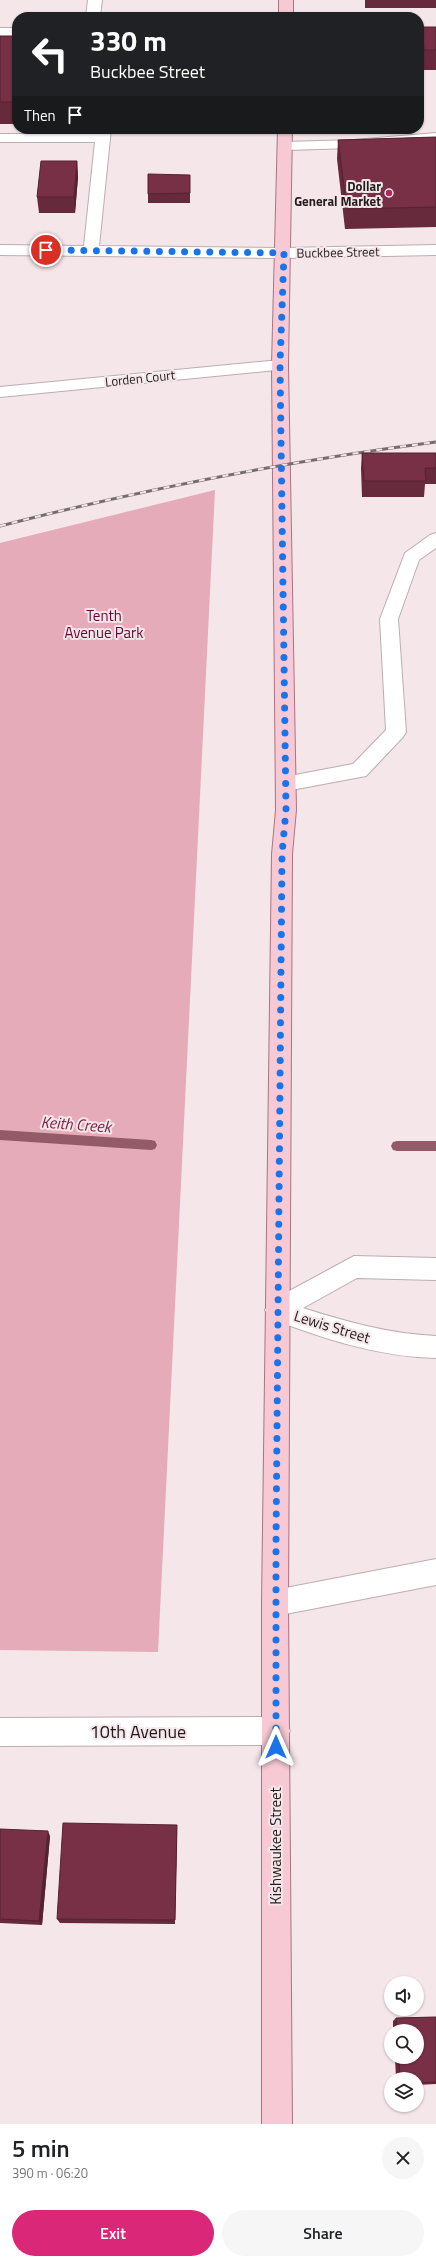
<!DOCTYPE html>
<meta charset="utf-8">
<style>
:root{--surface:#fff;--page:#f6f6f6;--text:#202124;--muted:#757577;--accent:#db2777}
body{margin:0;font-family:"Titillium Web",sans-serif;background:var(--page);color:var(--text);height:100vh;display:flex;flex-direction:column;font-size:15px;white-space:nowrap}
*{box-sizing:border-box;margin:0}
p{font-size:13px;color:var(--muted)}
.icon{flex:none;width:22px;height:22px;fill:none;stroke:currentColor;stroke-width:2;stroke-linecap:round;stroke-linejoin:round}
.map{position:relative;height:2124px;overflow:hidden}
.panel{display:flex;flex-direction:column;background:var(--surface);flex:1}
.panel>*{flex:none}
.hud{position:absolute;left:12px;top:12px;width:412px;height:122px;border-radius:16px;box-shadow:0 1px 3px #0004;background:#202124;color:#fff;overflow:hidden}
.buttons{position:absolute;left:384px;top:1976px;display:grid;gap:8px}
.buttons a{display:grid;place-items:center;width:40px;height:40px;border-radius:50%;background:var(--surface);box-shadow:0 1px 3px #0004;font-size:20px}
.pin{position:absolute;display:grid;place-items:center;width:34px;height:34px;color:#fff;margin:-17px;border:2px solid #fff;border-radius:50%;box-shadow:0 1px 4px #0007}
.me{position:absolute;width:44px;margin:-22px;rotate:0deg;stroke-linejoin:round;filter:drop-shadow(0 0 3px #0008)}
.turn{display:flex;align-items:center;gap:14px;height:84px;padding:0 12px;font-size:18px}
.turn .icon{width:52px;height:52px;stroke-width:2.5}
.turn b{display:block;font-size:28px;line-height:34px}
.then{display:flex;align-items:center;height:38px;padding:0 12px;background:#0003;gap:8px;font-size:15px}
.round{display:grid;place-items:center;flex:none;width:42px;height:42px;border-radius:21px;background:var(--page)}
.headline{display:flex;align-items:center;justify-content:space-between;height:68px;padding:0 12px}
h1{font-size:24px;font-weight:600;line-height:30px}
.cta{display:flex;gap:8px;margin-top:auto;padding:8px 12px}
.cta a{flex:1;height:46px;border-radius:24px;background:var(--accent);color:#fff;font-size:16px;font-weight:600;line-height:46px;text-align:center}
.cta a+a{background:var(--page);color:var(--text)}
.map>svg:first-child{display:block}
.green{fill:#e5abb8}
.lines{fill:none;stroke-linecap:round;stroke-linejoin:round}
.stream{fill:#935a68;fill-rule:evenodd}
.minor-casing{stroke:#bcadb0;stroke-width:2}
.major-casing{stroke:#a87581;stroke-width:2}
.minor{fill:#fff;fill-rule:evenodd}
.major{fill:#f6c9d4;fill-rule:evenodd}
.rail-casing{stroke:#766c6f;stroke-width:3}
.rail{stroke:#f5e6e9;stroke-width:2;stroke-dasharray:6;stroke-linecap:butt}
.wall{fill:#67293c}
.shaded-wall{fill:#542231}
.building{fill:#783046;stroke:#542231}
.route{stroke:#1a73e8;stroke-width:7;stroke-dasharray:0 12.6}
.poi-dot{fill:#b3265c;stroke:#f5e6e9;stroke-width:1.5}
.labels{text-anchor:middle;stroke-width:4;stroke-linejoin:round;paint-order:stroke}
.far-poi-label{font-size:13px;font-weight:bold;fill:#221c1e;stroke:#f5e6e9;text-anchor:end}
.far-street-label{font-size:13px;fill:#221c1e;stroke:#f5e6e9}
.park-label{font-size:15px;fill:#6b0531;stroke:#f5e6e9}
.street-label{font-size:15px;fill:#221c1e;stroke:#f5e6e9}
.water-label{font-size:16px;font-style:italic;fill:#801f42;stroke:#f5e6e9}
.near-street-label{font-size:18px;fill:#221c1e;stroke:#f5e6e9}
</style>
<div class="map">
<svg width="436" height="2124" viewBox="0 0 436 2124">
<rect width="100%" height="100%" fill="#f5e6e9"/>
<path class="green" d="M215,490L158,1652L0,1650V543Z"/>
<g class="lines">
<g class="stream">
<path d="M0,1130L151,1140L155,1141L157,1145L155,1149L151,1150L0,1140Z"/>
<path d="M397,1141H436V1151H397L393,1150L391,1146L393,1142Z"/>
</g>
<g class="minor-casing">
<g id="minor">
<path d="M88,0H102L100,17H86Z"/>
<rect x="0" y="28" width="17" height="8"/>
<path d="M97,129H111L99,246L284,248L436,245V255L284,258L0,255V245L84,246L95,142H0V134H96Z"/>
<path d="M436,133V141L353,148L285,150L280,149L278,146L280,143L285,142L353,140Z"/>
<path d="M280,360L286,361L288,365L286,369L0,397V387Z"/>
<path d="M436,533V548L419,560L398,619L406,732L403,737L366,776L286,791L279,788L276,783L279,778L353,764L386,730L380,619L405,553L430,535Z"/>
<path d="M354,1256L436,1258V1280L357,1278L303,1308C347,1322 390,1334 436,1336V1358C378,1357 322,1338 269,1318L265,1310L269,1302Z"/>
<path d="M436,1559V1585L275,1616L266,1612L262,1603L266,1594L275,1590Z"/>
<path d="M276,1717L286,1721L290,1731L286,1741L276,1745L0,1746V1718Z"/>
</g>
</g>
<g class="major-casing">
<g id="major">
<rect x="279" y="0" width="14" height="17"/>
<path d="M278,129H292L288,365L296,810L292,854L288,1603L292,2124H262V1603L272,854L276,810L272,365Z"/>
</g>
</g>
<use href="#minor" class="minor"/>
<use href="#major" class="major"/>
<g class="rail-casing">
<path id="rail" d="M0,526C144,489 289,461 436,442"/>
</g>
<use href="#rail" class="rail"/>
</g>
<g class="wall">
<rect x="365" y="0" width="71" height="8"/>
<path d="M422,27H436V70H422L420,47Z"/>
<rect x="0" y="36" width="17" height="88"/>
<path d="M436,137V227L345,229L337,159L338,140Z"/>
<path d="M77,161L78,177L75,213H39L37,197Z"/>
<path d="M190,175V203H148V194Z"/>
<path d="M362,453H436V484H425L424,497H362L361,468Z"/>
<path d="M0,1829L50,1836L42,1925L0,1923Z"/>
<path d="M177,1830L175,1924L60,1923L57,1919Z"/>
<path d="M436,2017V2084L417,2085V2079H396L395,2057H417V2031H393V2021L396,2018Z"/>
</g>
<g class="shaded-wall">
<path d="M77,161L78,177L75,213L74,197Z"/>
<path d="M48,1831L50,1836L42,1925L39,1921Z"/>
</g>
<g class="building">
<path d="M422,27H436V50H424Z"/>
<rect x="0" y="36" width="17" height="66"/>
<path d="M436,137V207L347,209L338,140Z"/>
<path d="M41,161H77L74,197H37Z"/>
<path d="M148,174L190,175V193L148,194Z"/>
<path d="M362,453H436V468H425L426,481H364Z"/>
<path d="M63,1823L177,1825L175,1920L57,1919Z"/>
<path d="M0,1829L48,1831L39,1921L0,1919Z"/>
<path d="M436,2017V2082L417,2083V2079H400L399,2057H417V2031H397L396,2018Z"/>
</g>
<g class="lines">
<path class="route" d="M46,250L284,253L280,365L286,810L282,854L276,1543V1747"/>
</g>
<circle class="poi-dot" cx="389" cy="193" r="4"/>
<g class="labels">
<g class="far-poi-label">
<text x="381" y="191">Dollar<tspan x="381" dy="15">General Market</tspan></text>
</g>
<g class="far-street-label">
<text transform="translate(338 252) rotate(-1)" y="5">Buckbee Street</text>
<text transform="translate(140 378) rotate(-6)" y="5">Lorden Court</text>
</g>
<g class="park-label">
<text x="104" y="621">Tenth<tspan x="104" dy="17">Avenue Park</tspan></text>
</g>
<g class="street-label">
<text transform="translate(332 1327) rotate(17)" y="5">Lewis Street</text>
<text transform="translate(276 1846) rotate(-90)" y="5">Kishwaukee Street</text>
</g>
<g class="water-label">
<text transform="translate(76 1124) rotate(4)" y="6">Keith Creek</text>
</g>
<g class="near-street-label">
<text x="138" y="1738">10th Avenue</text>
</g>
</g>
</svg>
<div class="buttons">
<a><svg class="icon" aria-label="sound" viewBox="0 0 24 24"><path d="M4 9h4l5-4v14l-5-4H4zM17 9q2 3 0 6"/></svg></a>
<a><svg class="icon" aria-label="search" viewBox="0 0 24 24"><circle cx="10" cy="10" r="6"/><path d="M15 15l6 6"/></svg></a>
<a><svg class="icon" aria-label="layers" viewBox="0 0 24 24"><path d="M12 4l9 5-9 5-9-5zM3 14l9 5 9-5"/></svg></a>
</div>
<div class="pin" style="left:46px;top:250px;background:#d93025"><svg class="icon" aria-label="arrive" viewBox="0 0 24 24"><path d="M6 21V4h12l-3 4 3 4H6"/></svg></div>
<svg class="me" style="left:276px;top:1747px" viewBox="-20 -20 40 40"><path d="M0-17L14 15 0 8-14 15z" fill="#1a73e8" stroke="#fff" stroke-width="4"/></svg>
<div class="hud">
<div class="turn"><svg class="icon" aria-label="left" viewBox="0 0 24 24"><path d="M17 20v-9H6M10 6l-5 5 5 5"/></svg><div><b>330 m</b>Buckbee Street</div></div>
<div class="then">Then<svg class="icon" aria-label="arrive" viewBox="0 0 24 24"><path d="M6 21V4h12l-3 4 3 4H6"/></svg></div>
</div>
</div>
<section class="panel">
<div class="headline"><div><h1>5 min</h1><p>390 m · 06:20</p></div><a class="round"><svg class="icon" aria-label="close" viewBox="0 0 24 24"><path d="M6 6l12 12M18 6L6 18"/></svg></a></div>
<div class="cta"><a>Exit</a><a>Share</a></div>
</section>
